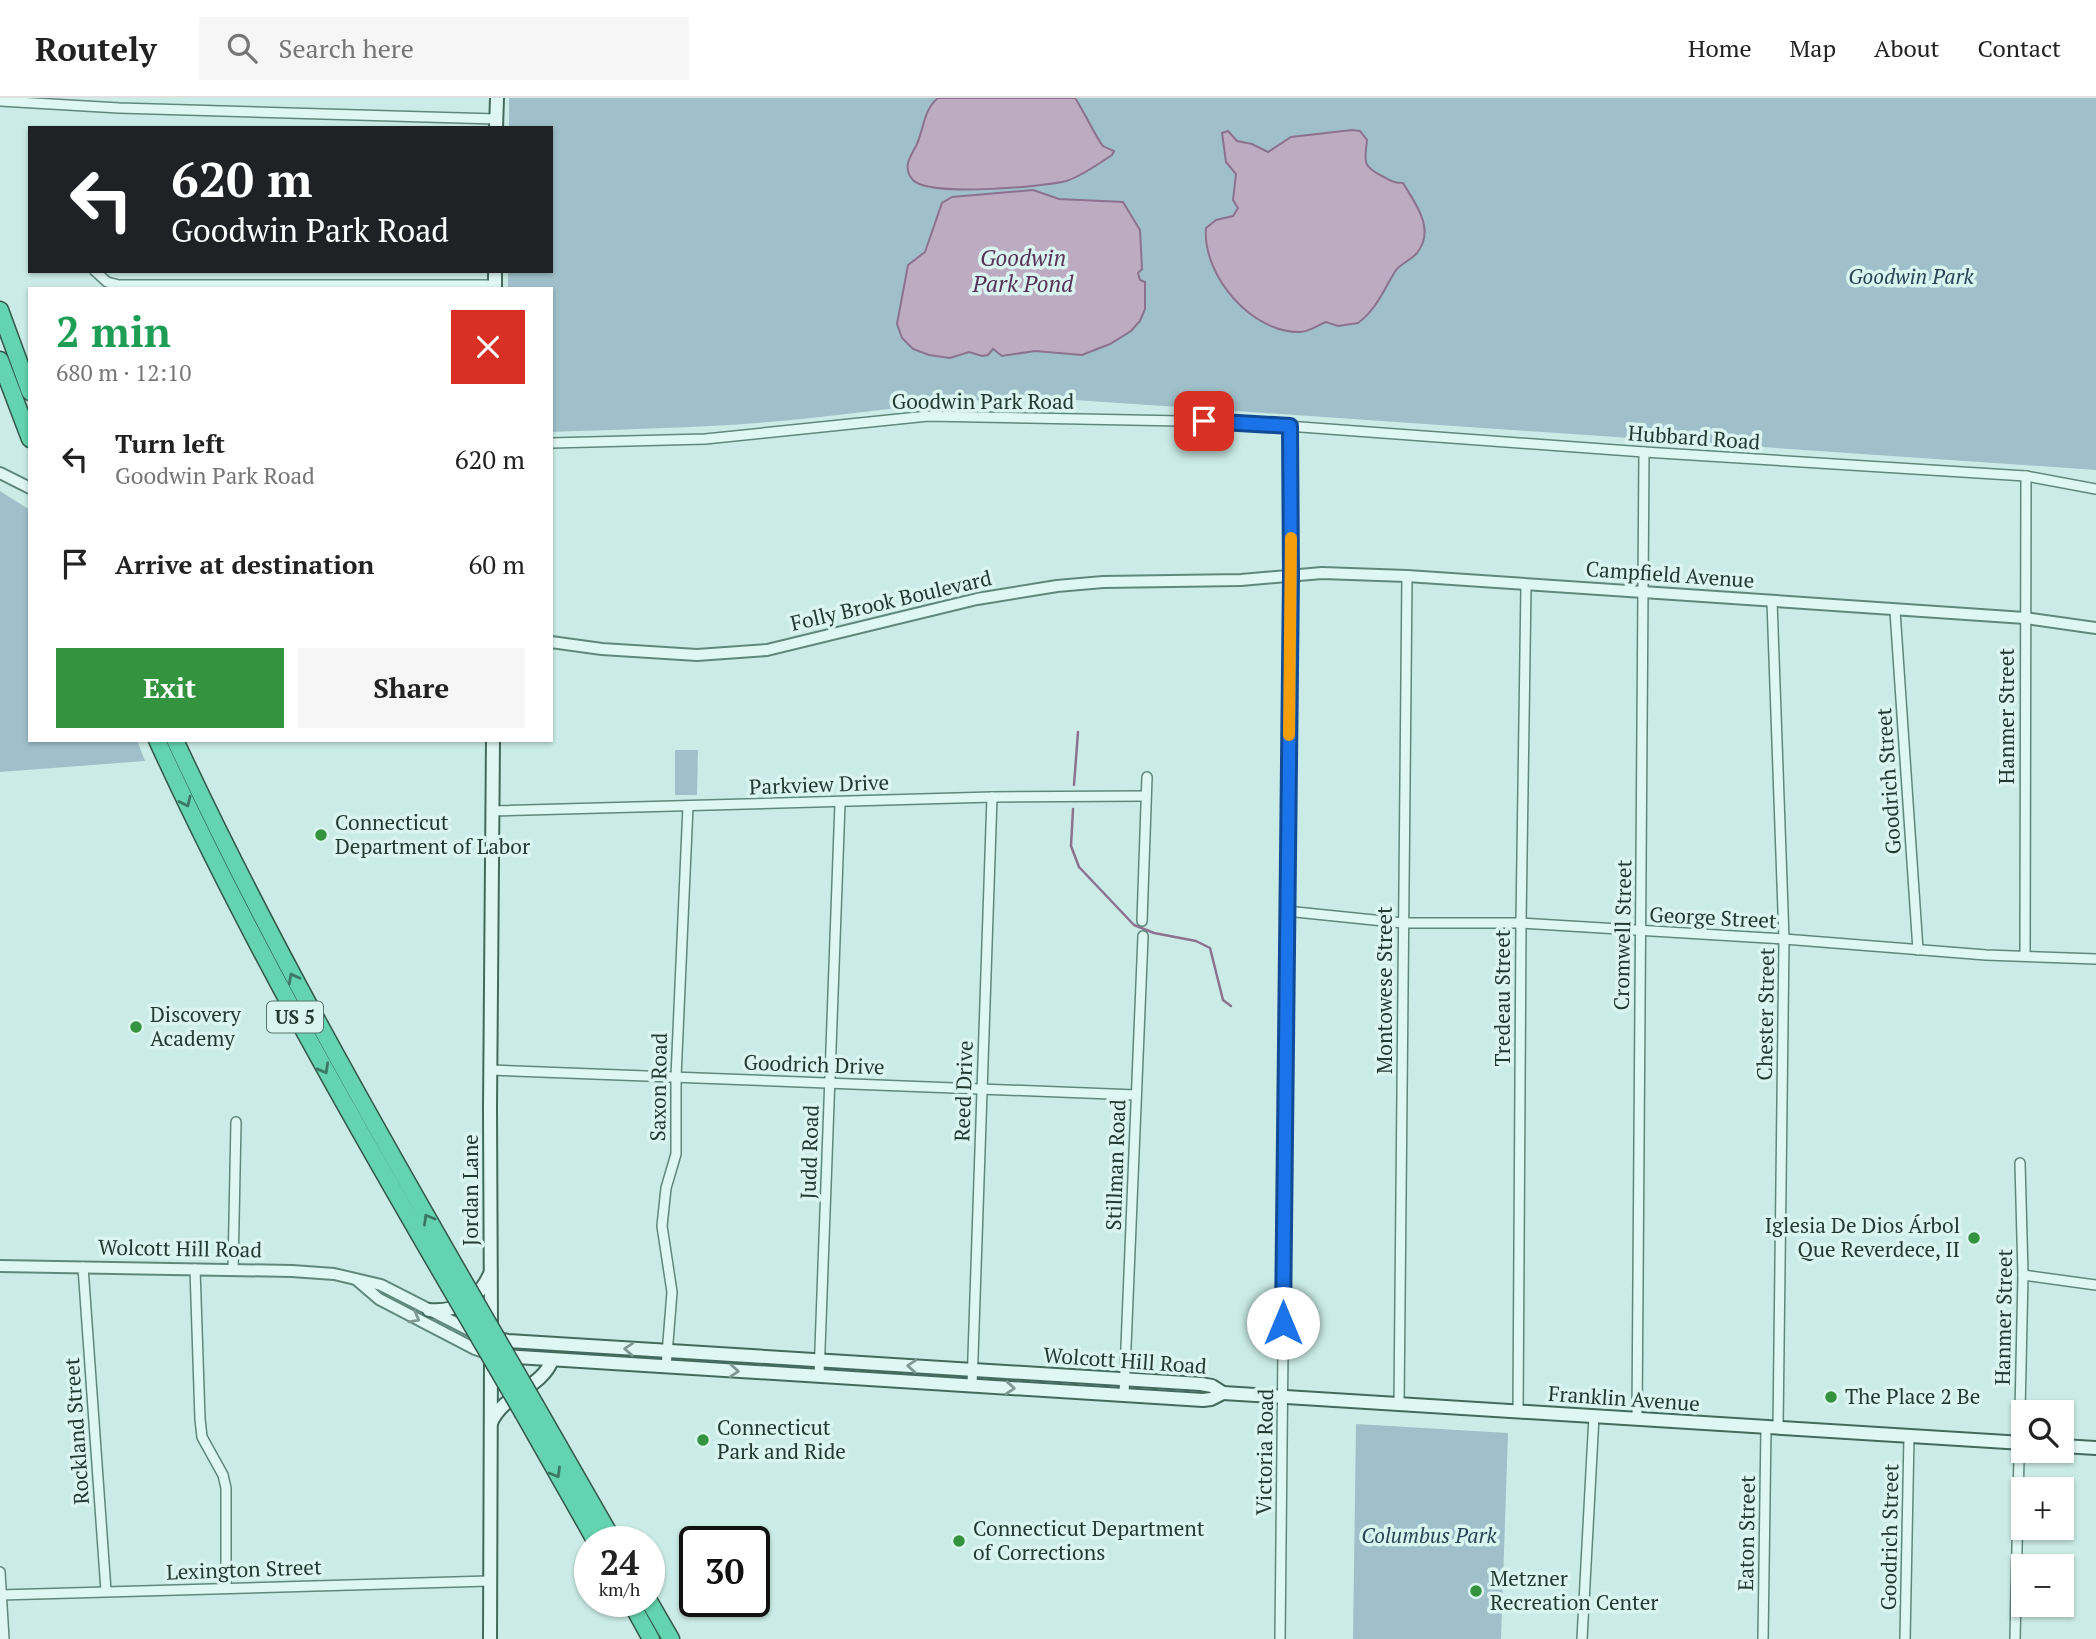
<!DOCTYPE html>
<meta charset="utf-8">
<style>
:root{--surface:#fff;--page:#f6f6f6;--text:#222;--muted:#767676;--line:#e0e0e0;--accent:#34933e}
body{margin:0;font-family:"PT Serif",serif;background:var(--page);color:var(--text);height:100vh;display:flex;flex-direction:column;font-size:26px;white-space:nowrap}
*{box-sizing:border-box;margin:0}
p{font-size:23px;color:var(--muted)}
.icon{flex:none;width:38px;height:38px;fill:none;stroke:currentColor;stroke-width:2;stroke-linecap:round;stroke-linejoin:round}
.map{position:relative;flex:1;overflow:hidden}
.side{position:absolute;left:28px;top:189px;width:525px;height:455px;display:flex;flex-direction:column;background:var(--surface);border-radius:0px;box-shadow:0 2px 5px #0004}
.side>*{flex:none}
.top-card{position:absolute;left:28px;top:28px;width:525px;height:147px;border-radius:0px;box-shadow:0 2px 5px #0004;background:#202124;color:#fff;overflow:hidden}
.tools{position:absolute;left:2011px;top:1302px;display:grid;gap:14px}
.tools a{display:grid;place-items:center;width:63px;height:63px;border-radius:0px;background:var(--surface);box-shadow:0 2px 5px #0004;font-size:35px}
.speed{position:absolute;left:574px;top:1428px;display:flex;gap:14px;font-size:35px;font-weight:700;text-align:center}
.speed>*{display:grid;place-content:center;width:91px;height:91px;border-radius:50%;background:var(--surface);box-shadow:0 2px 5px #0004;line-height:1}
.speed small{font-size:18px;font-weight:400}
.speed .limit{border:4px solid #111;border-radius:10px;background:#fff;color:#111}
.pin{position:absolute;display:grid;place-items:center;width:60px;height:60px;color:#fff;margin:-30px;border-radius:14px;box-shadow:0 4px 10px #0006}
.me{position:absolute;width:77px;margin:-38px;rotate:0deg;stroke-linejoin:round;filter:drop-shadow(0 0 5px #0008)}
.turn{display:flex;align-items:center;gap:24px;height:147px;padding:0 28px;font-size:32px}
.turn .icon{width:91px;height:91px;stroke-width:2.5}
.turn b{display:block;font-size:49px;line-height:60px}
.round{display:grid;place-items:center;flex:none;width:74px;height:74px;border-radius:0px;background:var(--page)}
.overview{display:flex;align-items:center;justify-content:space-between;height:119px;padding:0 28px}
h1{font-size:42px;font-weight:800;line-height:52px;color:#1e9e55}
.primary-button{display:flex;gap:14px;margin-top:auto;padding:14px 28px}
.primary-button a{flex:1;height:80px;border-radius:0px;background:var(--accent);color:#fff;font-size:28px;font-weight:800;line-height:80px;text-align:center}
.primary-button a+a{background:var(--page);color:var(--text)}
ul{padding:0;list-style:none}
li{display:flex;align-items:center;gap:21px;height:105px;padding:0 28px}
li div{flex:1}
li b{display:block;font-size:26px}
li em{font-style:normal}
header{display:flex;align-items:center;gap:42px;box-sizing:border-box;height:98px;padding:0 35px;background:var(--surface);border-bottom:2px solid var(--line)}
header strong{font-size:33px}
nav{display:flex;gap:38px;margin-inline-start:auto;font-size:24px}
.search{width:490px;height:63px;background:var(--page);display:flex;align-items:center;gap:18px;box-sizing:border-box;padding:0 24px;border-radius:0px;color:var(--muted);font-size:26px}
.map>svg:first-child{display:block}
.green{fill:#9fc0ca}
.water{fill:#bdabc1;stroke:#8c728f;stroke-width:2}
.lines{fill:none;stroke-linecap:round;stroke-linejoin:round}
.stream{stroke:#8c728f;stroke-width:2.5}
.minor-casing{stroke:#60887a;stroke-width:12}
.tertiary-casing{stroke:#60887a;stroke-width:14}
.secondary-casing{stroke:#436a5b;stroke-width:16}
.motorway-casing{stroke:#345748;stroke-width:19}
.minor{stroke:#def7f3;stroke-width:9}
.tertiary{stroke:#def7f3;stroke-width:10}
.secondary{stroke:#def7f3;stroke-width:12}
.motorway{stroke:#63d4af;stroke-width:16}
.motorway-bridge-casing{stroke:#345748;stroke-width:19;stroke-linecap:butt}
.motorway-bridge{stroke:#63d4af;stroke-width:16}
.oneway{stroke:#3c7863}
.oneway2{stroke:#809892}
.route-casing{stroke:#114b97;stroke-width:18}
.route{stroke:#1a73e8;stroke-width:12}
.slow{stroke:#f59e0b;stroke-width:12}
.poi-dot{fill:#34933e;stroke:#daf4f0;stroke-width:2.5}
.labels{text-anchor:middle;stroke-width:7;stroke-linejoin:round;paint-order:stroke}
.shield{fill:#daf4f0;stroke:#59726a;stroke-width:2}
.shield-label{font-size:19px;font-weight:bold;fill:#223a30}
.park-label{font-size:21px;font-style:italic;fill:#2a4555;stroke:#daf4f0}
.street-label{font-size:21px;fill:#223a30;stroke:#daf4f0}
.poi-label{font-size:21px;fill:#223a30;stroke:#daf4f0;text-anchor:start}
.water-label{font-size:23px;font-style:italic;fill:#583357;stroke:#daf4f0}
</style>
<header>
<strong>Routely</strong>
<div class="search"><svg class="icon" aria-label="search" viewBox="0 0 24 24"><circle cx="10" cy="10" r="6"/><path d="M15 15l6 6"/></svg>Search here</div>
<nav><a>Home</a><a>Map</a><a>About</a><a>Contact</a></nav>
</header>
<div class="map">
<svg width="2096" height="1541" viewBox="0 0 2096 1541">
<rect width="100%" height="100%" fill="#cbece6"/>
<g class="green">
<path d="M509,0H2096V372L1046,300C957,299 869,315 781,323C704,330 628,331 551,334V191H508V173H551V30H509Z"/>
<path d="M0,393L30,412V642H137L145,663L0,674Z"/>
<path d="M675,652H698L697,697H675Z"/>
<path d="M1356,1326L1508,1335L1501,1541H1353Z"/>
</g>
<g class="water">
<path d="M938,0H1075C1082,10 1098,43 1103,48C1106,50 1110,51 1114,53L1112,57C1098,66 1082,78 1066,83C1043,89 928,99 913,82C902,70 910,59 916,48C924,32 923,12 938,0Z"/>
<path d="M1352,32L1360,33L1367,42C1365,62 1361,68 1382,78C1390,82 1393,85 1403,85C1415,105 1436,131 1417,155C1411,162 1402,165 1396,172C1384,191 1377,211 1358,225L1338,228L1326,224C1318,227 1311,233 1301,234C1252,236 1202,177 1206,130L1216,122L1233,118L1238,110L1233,102L1236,76L1226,64L1222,35L1228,33L1237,43L1252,46L1268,54L1291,39Z"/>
<path d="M1033,92L1059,101L1123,104L1140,132L1142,171L1138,175L1140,182L1145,184V211L1140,223L1131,233L1110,246L1082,257L1035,253L1002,258L993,251L988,257L982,258L969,254L950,260L929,257L913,251L902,240L897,226L908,167L925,154L942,105L952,99Z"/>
</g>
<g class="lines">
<g class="stream">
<path d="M1074,687L1078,634"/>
<path d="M1073,711L1071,748L1079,769L1134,827L1154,835L1196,843L1210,850L1223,902L1231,908"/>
</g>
<g class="minor-casing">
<g id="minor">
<path d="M0,3L119,10L496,21"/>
<path d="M95,173L107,184L119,187H495"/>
<path d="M551,345L705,341L928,318L1232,324L1644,354L2026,378L2096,391"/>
<path d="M1772,503L1784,841L1778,1330"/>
<path d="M1895,513L1918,852"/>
<path d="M493,713L992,699L1146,698"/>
<path d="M1286,813L1403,825H1521L1784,841L1986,857L2096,861"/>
<path d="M1142,823L1147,679"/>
<path d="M2025,858L2026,378"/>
<path d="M490,972L1136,997"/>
<path d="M83,1169L106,1493"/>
<path d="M195,1171L200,1321L202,1339L223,1377L226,1390V1490"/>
<path d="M233,1172L236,1024"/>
<path d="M2023,1177L2096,1187"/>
<path d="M666,1269L672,1194L662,1128L666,1090L676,1056V979L688,708"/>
<path d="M819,1278L840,705"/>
<path d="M972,1288L992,699"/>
<path d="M1124,1297L1143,838"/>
<path d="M1399,1306L1407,478"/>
<path d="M1518,1314L1521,825L1526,487"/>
<path d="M1637,1321L1644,354"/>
<path d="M0,1474L4,1541"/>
<path d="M0,1497L489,1483"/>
<path d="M1280,1541L1291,478L1290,328"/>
<path d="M1582,1541L1594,1318"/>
<path d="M1763,1541L1766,1329"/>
<path d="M1905,1541L1909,1338"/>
<path d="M2015,1541L2023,1177L2020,1065"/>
</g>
</g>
<g class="tertiary-casing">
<g id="tertiary">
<path d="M0,375L30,390"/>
<path d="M551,544L602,551L697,557L767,552L977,501L1057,488L1103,484L1241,482L1322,475L1407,478L2025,520L2096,530"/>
<path d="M0,1168L292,1173L334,1176L381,1187L475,1235"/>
<path d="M358,1183L379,1201L475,1251L489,1256"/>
</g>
</g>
<g class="secondary-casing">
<g id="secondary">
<path d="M496,30L497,0"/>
<path d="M495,191V173"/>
<path d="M429,1212C459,1214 478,1202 490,1176"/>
<path d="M491,1229L490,1010L493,642"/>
<path d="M491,1240L508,1243L1201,1286L1212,1288L1223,1295"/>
<path d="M502,1258L1203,1302L1211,1301L1223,1295"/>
<path d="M1223,1295L2023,1345"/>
<path d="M491,1325C503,1296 542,1290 552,1262"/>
<path d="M2062,1348L2096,1350"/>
<path d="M490,1541L491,1258"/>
</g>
</g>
<g class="motorway-casing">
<g id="motorway">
<path d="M0,212L30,294"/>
<path d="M0,262L30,341"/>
<path d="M157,642C243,830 345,1009 449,1188"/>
<path d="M175,642C261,827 361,1004 462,1180"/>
<path d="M536,1308L614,1444"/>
<path d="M523,1315L596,1444"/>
<path d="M630,1503L651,1541"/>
<path d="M649,1503L671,1541"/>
</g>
</g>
<use href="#minor" class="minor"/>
<use href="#tertiary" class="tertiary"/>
<use href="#secondary" class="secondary"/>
<use href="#motorway" class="motorway"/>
<g class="motorway-bridge-casing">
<g id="motorway-bridge">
<path d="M462,1180L536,1308"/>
<path d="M449,1188L523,1315"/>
</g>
</g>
<use href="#motorway-bridge" class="motorway-bridge"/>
</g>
<defs><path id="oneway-chevron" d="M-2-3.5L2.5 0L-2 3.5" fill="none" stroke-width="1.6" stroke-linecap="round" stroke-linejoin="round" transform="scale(1.75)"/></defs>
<g class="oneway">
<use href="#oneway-chevron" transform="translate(186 704) rotate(65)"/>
<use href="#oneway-chevron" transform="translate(293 880) rotate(-118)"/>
<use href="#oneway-chevron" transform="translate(324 971) rotate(61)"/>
<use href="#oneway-chevron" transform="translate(428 1121) rotate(-120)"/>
<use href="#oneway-chevron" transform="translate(556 1375) rotate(60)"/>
</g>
<g class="oneway2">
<use href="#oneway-chevron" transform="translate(415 1220) rotate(28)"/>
<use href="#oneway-chevron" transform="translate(629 1251) rotate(-176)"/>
<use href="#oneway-chevron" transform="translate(912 1268) rotate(-176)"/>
<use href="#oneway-chevron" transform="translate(734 1273) rotate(4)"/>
<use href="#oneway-chevron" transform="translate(1010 1290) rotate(4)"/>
</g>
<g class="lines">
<g class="route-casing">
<path id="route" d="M1204,323L1290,328L1291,478L1283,1225"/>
</g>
<use href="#route" class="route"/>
<path class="slow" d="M1289,637L1291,440"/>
</g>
<g class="poi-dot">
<circle cx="321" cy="737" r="7"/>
<circle cx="136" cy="929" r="7"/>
<circle cx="1974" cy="1140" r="7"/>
<circle cx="1831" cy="1299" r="7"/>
<circle cx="703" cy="1342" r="7"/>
<circle cx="959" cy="1443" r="7"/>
<circle cx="1476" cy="1493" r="7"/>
</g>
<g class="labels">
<rect class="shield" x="267" y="903.5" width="56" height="31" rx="5"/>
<g class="shield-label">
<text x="295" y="926">US 5</text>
</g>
<g class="park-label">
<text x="1911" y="186">Goodwin Park</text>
<text x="1429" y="1445">Columbus Park</text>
</g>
<g class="street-label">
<text x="983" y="311">Goodwin Park Road</text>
<text transform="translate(1694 340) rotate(4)" y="7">Hubbard Road</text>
<text transform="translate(1670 477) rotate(4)" y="7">Campfield Avenue</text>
<text transform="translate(891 503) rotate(-13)" y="7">Folly Brook Boulevard</text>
<text transform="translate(2007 618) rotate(-90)" y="7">Hanmer Street</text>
<text transform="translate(1889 683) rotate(-94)" y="7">Goodrich Street</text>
<text transform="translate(819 687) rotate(-2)" y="7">Parkview Drive</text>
<text transform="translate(1713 820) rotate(3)" y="7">George Street</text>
<text transform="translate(1623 837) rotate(-89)" y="7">Cromwell Street</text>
<text transform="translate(1385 892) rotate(-90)" y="7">Montowese Street</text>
<text transform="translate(1503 900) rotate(-90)" y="7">Tredeau Street</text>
<text transform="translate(1766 916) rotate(-89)" y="7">Chester Street</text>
<text transform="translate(814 967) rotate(2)" y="7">Goodrich Drive</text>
<text transform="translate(659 989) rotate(-89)" y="7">Saxon Road</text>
<text transform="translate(964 993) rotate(-88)" y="7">Reed Drive</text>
<text transform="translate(810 1054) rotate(-88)" y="7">Judd Road</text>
<text transform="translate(1116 1067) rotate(-88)" y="7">Stillman Road</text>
<text transform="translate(471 1092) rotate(-90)" y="7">Jordan Lane</text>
<text transform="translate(180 1151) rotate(1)" y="7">Wolcott Hill Road</text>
<text transform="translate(2004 1219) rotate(-89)" y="7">Hanmer Street</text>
<text transform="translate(1125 1263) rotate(4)" y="7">Wolcott Hill Road</text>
<text transform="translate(1624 1301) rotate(4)" y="7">Franklin Avenue</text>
<text transform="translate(77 1333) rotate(-94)" y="7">Rockland Street</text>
<text transform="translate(1265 1354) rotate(-89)" y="7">Victoria Road</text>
<text transform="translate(1747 1435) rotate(-89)" y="7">Eaton Street</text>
<text transform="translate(1890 1439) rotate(-89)" y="7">Goodrich Street</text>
<text transform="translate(244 1472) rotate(-2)" y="7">Lexington Street</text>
</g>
<g class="poi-label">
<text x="335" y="732">Connecticut<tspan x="335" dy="24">Department of Labor</tspan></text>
<text x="150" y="924">Discovery<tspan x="150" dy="24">Academy</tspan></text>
<text x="1960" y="1135" text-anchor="end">Iglesia De Dios Árbol<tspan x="1960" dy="24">Que Reverdece, II</tspan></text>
<text x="1845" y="1306">The Place 2 Be</text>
<text x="717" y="1337">Connecticut<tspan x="717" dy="24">Park and Ride</tspan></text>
<text x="973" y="1438">Connecticut Department<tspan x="973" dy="24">of Corrections</tspan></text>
<text x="1490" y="1488">Metzner<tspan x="1490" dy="24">Recreation Center</tspan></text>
</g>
<g class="water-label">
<text x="1023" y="168">Goodwin<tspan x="1023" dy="26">Park Pond</tspan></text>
</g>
</g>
</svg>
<div class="tools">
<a><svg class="icon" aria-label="search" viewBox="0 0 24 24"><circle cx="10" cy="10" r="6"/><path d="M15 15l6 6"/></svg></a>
<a>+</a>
<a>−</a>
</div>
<div class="speed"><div>24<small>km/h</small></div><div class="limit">30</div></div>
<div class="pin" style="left:1204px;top:323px;background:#d93025"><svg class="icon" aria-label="arrive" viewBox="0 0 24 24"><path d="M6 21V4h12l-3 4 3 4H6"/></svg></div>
<svg class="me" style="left:1283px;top:1225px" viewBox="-20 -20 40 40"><circle r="19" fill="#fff"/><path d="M0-13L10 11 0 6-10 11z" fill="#1a73e8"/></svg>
<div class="top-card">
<div class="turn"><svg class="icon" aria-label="left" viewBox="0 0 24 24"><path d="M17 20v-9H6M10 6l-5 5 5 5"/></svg><div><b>620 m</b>Goodwin Park Road</div></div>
</div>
<section class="side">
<div class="overview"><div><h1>2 min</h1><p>680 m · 12:10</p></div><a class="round" style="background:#d93025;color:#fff"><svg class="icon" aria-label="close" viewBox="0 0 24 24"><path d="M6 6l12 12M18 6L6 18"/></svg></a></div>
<ul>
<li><svg class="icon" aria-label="left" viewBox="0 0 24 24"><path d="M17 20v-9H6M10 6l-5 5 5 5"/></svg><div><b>Turn left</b><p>Goodwin Park Road</p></div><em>620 m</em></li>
<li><svg class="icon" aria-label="arrive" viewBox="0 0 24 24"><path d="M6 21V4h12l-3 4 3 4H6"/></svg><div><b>Arrive at destination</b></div><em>60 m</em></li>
</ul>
<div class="primary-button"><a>Exit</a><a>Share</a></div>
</section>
</div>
